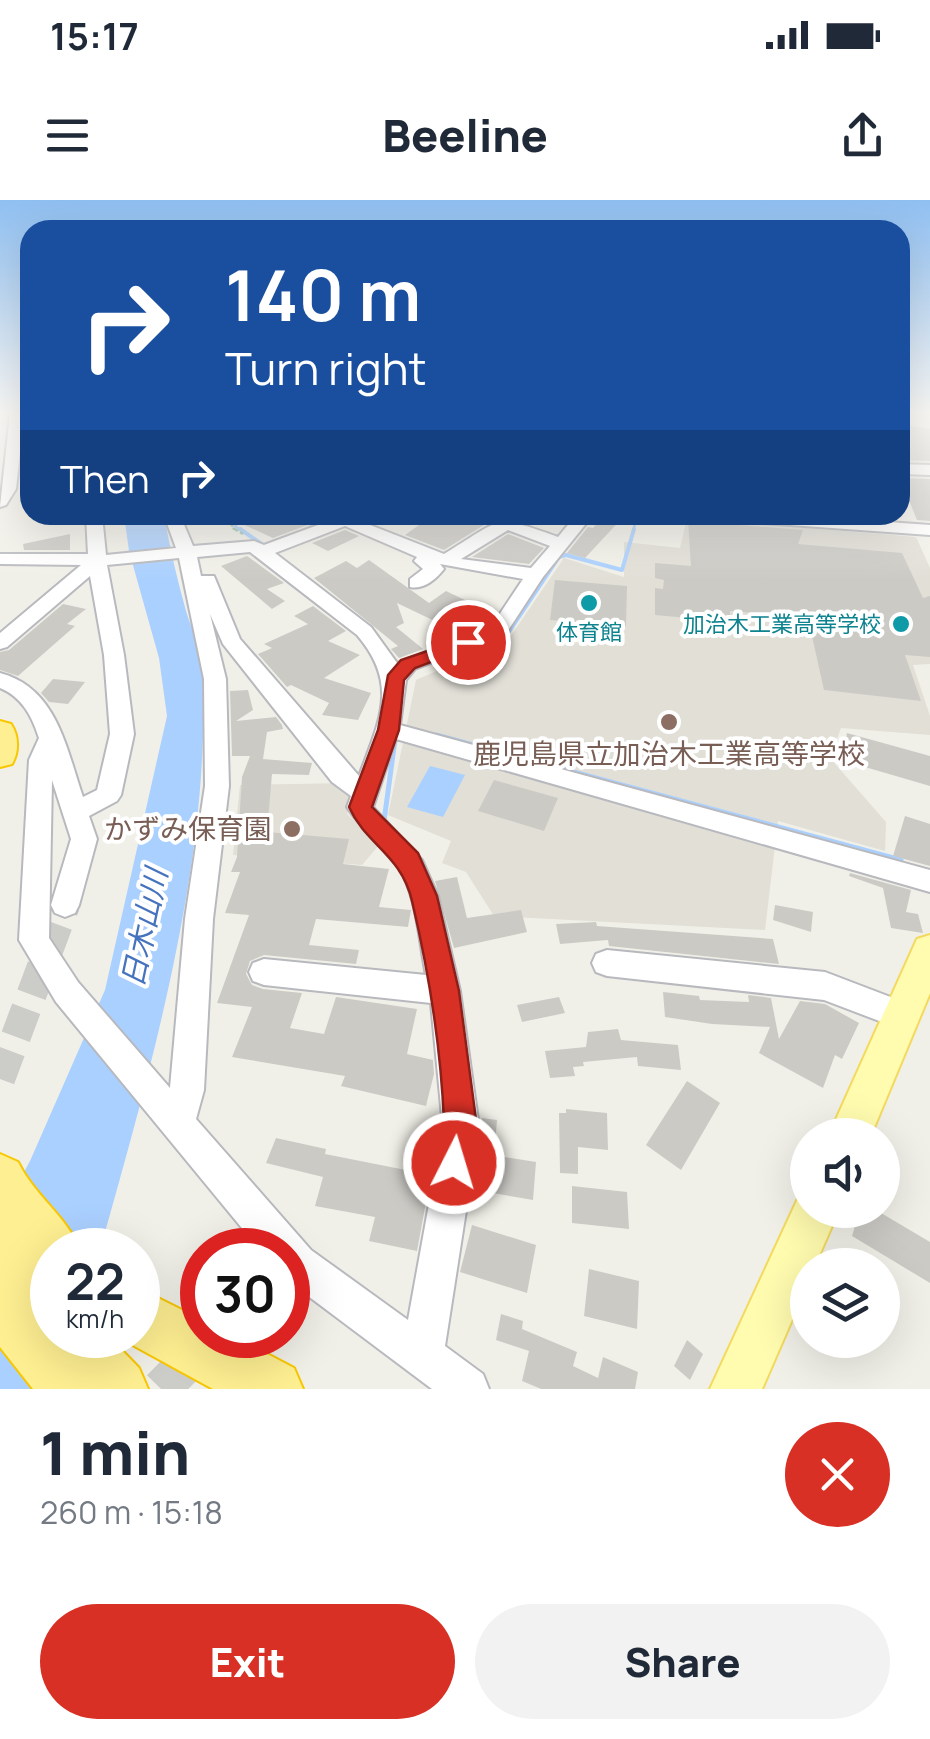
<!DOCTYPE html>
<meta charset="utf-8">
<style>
:root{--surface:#fff;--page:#f2f2f3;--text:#1f2937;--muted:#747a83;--accent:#d93025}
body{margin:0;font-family:Manrope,"Noto Sans JP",sans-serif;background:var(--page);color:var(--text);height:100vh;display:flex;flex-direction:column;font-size:38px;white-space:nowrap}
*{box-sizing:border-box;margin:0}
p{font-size:32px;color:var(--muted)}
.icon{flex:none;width:55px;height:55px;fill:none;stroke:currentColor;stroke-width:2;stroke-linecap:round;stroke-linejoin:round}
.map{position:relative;height:1189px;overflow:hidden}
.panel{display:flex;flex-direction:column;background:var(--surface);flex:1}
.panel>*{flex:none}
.hud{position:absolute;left:20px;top:20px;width:890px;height:305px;border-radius:30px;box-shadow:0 10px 40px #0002;background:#1a4fa0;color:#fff;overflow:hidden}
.buttons{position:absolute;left:790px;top:918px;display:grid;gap:20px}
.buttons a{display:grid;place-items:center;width:110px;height:110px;border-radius:50%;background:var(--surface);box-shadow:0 10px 40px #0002;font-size:50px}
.speed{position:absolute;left:30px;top:1028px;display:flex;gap:20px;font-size:50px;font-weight:700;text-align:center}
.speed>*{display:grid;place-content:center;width:130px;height:130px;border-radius:50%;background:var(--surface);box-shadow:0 10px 40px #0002;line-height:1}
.speed small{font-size:25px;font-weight:400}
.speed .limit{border:15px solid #d22;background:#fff;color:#111}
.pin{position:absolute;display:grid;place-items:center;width:85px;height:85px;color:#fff;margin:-42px;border:5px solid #fff;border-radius:50%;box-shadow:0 2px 10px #0007}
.me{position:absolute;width:110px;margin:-55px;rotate:5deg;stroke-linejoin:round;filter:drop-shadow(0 0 8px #0008)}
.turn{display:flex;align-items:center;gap:35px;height:210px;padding:0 40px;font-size:45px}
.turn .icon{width:130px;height:130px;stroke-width:2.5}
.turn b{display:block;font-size:70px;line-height:85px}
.then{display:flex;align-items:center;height:95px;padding:0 40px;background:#0003;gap:20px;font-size:38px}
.round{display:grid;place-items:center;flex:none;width:105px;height:105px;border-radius:52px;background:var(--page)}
.headline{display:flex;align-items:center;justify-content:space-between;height:170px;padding:0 40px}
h1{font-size:60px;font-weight:800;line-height:75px}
.button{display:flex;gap:20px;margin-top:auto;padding:20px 40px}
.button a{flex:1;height:115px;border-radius:60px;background:var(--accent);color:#fff;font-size:40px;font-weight:800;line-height:115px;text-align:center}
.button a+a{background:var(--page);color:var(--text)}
.status{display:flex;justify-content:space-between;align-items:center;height:70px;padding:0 50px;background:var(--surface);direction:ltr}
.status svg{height:28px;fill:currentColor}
header{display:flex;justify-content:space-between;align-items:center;height:130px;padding:0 40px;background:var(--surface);font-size:45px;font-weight:800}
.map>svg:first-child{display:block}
.education{fill:#e1dfd6}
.water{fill:#aad0ff}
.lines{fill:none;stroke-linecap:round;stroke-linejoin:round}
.stream-far2{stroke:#aad0ff;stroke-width:2.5}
.stream-far1{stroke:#aad0ff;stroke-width:4}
.stream{stroke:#aad0ff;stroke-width:5}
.building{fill:#cccac5}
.minor-tunnel-far1{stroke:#ccccc8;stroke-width:30;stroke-dasharray:30 15;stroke-linecap:butt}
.minor-tunnel{stroke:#ccccc8;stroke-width:39;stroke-dasharray:39 19;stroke-linecap:butt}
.minor-casing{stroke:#b8b9be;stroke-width:4}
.major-casing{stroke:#f3da5f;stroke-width:4}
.highway-casing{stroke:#f9c700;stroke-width:4}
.path{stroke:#9dc9af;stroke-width:2.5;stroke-dasharray:6 2.5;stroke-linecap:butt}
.minor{fill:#fff;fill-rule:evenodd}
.major{fill:#fffbaf;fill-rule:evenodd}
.highway{fill:#feef92;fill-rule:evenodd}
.rail{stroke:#b8b9b9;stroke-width:2.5;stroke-dasharray:1 8;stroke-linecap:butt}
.route{fill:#d93025;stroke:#8d1f18;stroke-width:2.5}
.culture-dot{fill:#0f9aa8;stroke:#fff;stroke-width:4}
.education-dot{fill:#8d6e63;stroke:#fff;stroke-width:4}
.labels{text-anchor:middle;stroke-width:8;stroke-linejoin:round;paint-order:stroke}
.far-culture-label{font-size:22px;fill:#0d838f;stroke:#fff;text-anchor:end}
.education-label{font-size:28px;fill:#785e54;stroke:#fff}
.water-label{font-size:30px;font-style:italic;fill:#4673bd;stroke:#fff}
</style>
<div class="status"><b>15:17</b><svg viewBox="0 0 49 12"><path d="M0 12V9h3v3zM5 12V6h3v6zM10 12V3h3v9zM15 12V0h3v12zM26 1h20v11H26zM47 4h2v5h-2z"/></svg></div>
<header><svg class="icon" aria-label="menu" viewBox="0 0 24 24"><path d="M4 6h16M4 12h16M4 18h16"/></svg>Beeline<svg class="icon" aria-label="share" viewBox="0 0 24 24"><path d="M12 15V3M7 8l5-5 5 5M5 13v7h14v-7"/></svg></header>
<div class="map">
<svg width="930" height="1189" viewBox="0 0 930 1189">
<rect width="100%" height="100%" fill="#f1f0e8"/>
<g class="education">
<path d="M687,318L916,337L930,368V464L913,465L930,516V535L841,528L830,558L886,622L885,651L778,621L765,730L494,716L466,672L442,663L451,641L388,615L416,480L508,440L564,358L624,377V342L680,348Z"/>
<path d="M349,583L355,590L347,614L380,644L362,665L233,655L240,585Z"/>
</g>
<g class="water">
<path d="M124,315H164C170,348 177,379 186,411C192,430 201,450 202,469C213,655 150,872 100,1050H52V1135L60,1189H0V1016L30,961L105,790L167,516L159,458L129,351Z"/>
<path d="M430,566L465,575L443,617L407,607Z"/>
</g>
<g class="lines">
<g class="stream-far2">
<path d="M16,288L20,271"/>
<path d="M243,332L235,326L245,315"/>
<path d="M633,332L637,315"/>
</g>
<g class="stream-far1">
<path d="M240,329L263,345"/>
<path d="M432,462L504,439L559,357L566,355L622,370L634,329"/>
</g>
<g class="stream">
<path d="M436,535L901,660"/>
<path d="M384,621L395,540"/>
</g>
</g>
<g class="building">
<path d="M900,224L930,229V261L900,260Z"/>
<path d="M900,278L930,279V321L917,320Z"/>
<path d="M253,315H334L273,338L238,322Z"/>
<path d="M433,315H507L519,321L487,323L444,350L405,335Z"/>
<path d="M605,315H625L585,358L567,353L588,327L593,328Z"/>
<path d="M688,321L803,330L798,344L902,353L923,398L930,396V457L905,455L921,501L824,490L808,418L730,411L731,422L655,415V388L663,389L664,380L655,378V363L691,366Z"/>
<path d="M345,330L359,336L328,351L312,343Z"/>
<path d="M70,334V350H24L23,344Z"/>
<path d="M508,334L544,348L529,364L472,357Z"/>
<path d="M247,356L284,383L267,389L285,401L272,409L221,366Z"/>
<path d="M369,360L429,403L446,391L467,401L451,411L462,416L447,427L397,403L404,423L396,427L423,449L399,458L391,449L398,446L314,378L346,361L357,368Z"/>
<path d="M555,380L627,386L626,426L550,420Z"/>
<path d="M63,404L86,409L67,424L75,426L18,476L0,470V452L9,450Z"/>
<path d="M313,406L346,431L328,441L360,455L324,478L371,493L358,520L322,515L329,503L291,485L287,487L258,454L272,448L264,444L308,424L294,416Z"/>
<path d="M53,479L85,482L68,504L49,502L41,493Z"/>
<path d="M248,490L253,510L236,521L276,517L282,525L283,529L267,532L263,559L312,563L309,575L272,574L267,632L349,639L343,664L389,669L379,707L411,710L408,727L316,719L309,745L359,750L356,764L264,755L250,761L246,774L252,785L263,789L302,793L290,828L324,834L336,797L417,809L407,854L433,860L434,874L426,906L341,886L345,876L232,857L252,807L217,803L249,715L225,713L240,672H231L237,657L242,577L250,556H232L230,491Z"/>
<path d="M847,533L930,556V586L841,560Z"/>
<path d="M494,580L558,598L544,631L478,611Z"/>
<path d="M905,616L930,624V666L893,656Z"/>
<path d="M850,673L911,690L906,712L918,714L923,733L891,728L883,688L849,676Z"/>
<path d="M457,677L467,718L521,710L527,732L454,748L435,681Z"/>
<path d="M775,705L813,712L811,732L773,720Z"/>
<path d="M596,722L597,726L773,739L779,764L609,746L608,740L560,744L556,724Z"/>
<path d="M663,792L699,796L700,800L749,802L748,795L771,798L779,839L800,801L825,804L859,823L842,859L835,855L823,888L759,853L770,827L712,824L665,817Z"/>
<path d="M559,797L565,813L522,822L517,805Z"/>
<path d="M618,829L621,840L678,845L681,870L638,866L637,857L583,862L584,866L573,867L575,876L550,878L545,851L586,847L588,832Z"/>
<path d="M687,881L720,903L681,970L646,945Z"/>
<path d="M566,909L607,913L608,950L578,947V974L560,973L559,913H566Z"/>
<path d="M482,918L497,920L494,956L479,954Z"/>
<path d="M276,938L326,949L325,954L431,975L417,1051L369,1041L375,1017L315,1006L323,977L266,963Z"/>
<path d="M498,956L536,962L533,1000L493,993Z"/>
<path d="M572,986L627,992L629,1029L572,1023Z"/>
<path d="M860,1010H876L930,1042V1083L852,1036Z"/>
<path d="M472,1025L536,1045L527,1093L460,1072Z"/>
<path d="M589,1069L639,1081L637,1129L584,1116Z"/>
<path d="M501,1114L523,1121L522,1129L577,1152L573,1166L598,1178L603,1157L638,1172L635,1189H541L522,1181L529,1151L496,1140Z"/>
<path d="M687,1140L703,1154L690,1180L674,1166Z"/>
</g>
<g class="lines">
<path class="minor-tunnel-far1" d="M0,879L65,705"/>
<path class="minor-tunnel" d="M161,1189L203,1146"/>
<g class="minor-casing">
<g id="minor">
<path d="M10,214H24L16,289L6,305L0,307Z"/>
<path d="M900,264L930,265V275L900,274Z"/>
<path d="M86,315H102L106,355L176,348L164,315H180L193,346L254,341L264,345L345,315H368L360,321L444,354C502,319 492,313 558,337L576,315H593L543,377L505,435L415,469L406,480L400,525L930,670V692L396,539L373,607L422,660L438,696L460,791L479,927L445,1146L483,1174L489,1189H432L288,1081V1050H260L56,802L19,740L29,560L39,538C32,516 22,497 0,488V473C57,488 66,548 83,597L97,590L110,534L104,455L90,376L7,447L0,449V433L81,365L0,364V354H88ZM345,326L417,357L414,361L423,369L410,379V387C424,390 436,379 444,369L440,364L523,379L491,427L397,463L371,427L275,353ZM508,330L550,346L531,368L461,359ZM250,352L357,435C400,485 379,521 359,576L240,439L214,376H201L197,357ZM179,358L204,479L205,586L185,719L170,888L78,782L49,738L52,580L71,639L51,705L55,713L65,717L75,713L79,705L97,639L89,616L117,601L121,595L134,534L124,455L107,365ZM210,414L223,444L332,582L351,596L347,607C361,630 385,645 399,667C417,698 419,741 426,775L264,759L253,763L249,772L253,781L264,785L431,803L443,927L408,1120L311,1050L196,919L204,890L213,719L229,586L226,479Z"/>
<path d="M712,315H790L930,325V335L720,320Z"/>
<path d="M607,750L825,772L914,806L919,816L914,826L903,830L824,800L607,776L596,772L592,763L596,754Z"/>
</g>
</g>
<g class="major-casing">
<g id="major">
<path d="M930,735V793L871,935H829L917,739Z"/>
<path d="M808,991V1010H839L815,1065H808V1083L762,1189H710L800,994Z"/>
</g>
</g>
<g class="highway-casing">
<g id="highway">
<path d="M0,521L11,524C19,536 19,552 12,564L0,567Z"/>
<path d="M0,954L18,962C35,997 66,1015 80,1050H52V1135H107L139,1168L148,1189H33L0,1147Z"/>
<path d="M138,1088L202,1120V1135H231L294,1168L303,1189H213L118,1137L138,1135Z"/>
</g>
</g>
<path class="path" d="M240,315L231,327L243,334"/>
<use href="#minor" class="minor"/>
<use href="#major" class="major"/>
<use href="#highway" class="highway"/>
<path class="rail" d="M900,215L930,219"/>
</g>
<linearGradient id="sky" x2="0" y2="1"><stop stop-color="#8fbff1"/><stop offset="0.56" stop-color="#f9f8f5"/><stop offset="1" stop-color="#f9f8f5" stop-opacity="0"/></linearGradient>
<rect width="930" height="380" fill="url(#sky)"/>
<path class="route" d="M468,437L474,438V446L415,468L404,480L399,530L372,607L418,653L437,696L459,791L477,927L466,975L454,980L443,975C435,957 445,941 444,922C441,849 429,773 412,701C401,654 366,645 349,607L378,530L388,475L401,460Z"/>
<g class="culture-dot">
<circle cx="589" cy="403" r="10"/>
<circle cx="901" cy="424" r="10"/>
</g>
<g class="education-dot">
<circle cx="669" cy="522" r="10"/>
<circle cx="292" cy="629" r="10"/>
</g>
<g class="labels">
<g class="far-culture-label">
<text x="881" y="432">加治木工業高等学校</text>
<text x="589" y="440" text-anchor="middle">体育館</text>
</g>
<g class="education-label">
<text x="669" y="564">鹿児島県立加治木工業高等学校</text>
<text x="272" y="639" text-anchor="end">かずみ保育園</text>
</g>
<g class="water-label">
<text transform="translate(145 728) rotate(-78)" y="10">日木山川</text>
</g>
</g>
</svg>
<div class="buttons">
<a><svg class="icon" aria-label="sound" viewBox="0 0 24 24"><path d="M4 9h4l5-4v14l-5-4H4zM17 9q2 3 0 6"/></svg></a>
<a><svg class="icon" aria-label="layers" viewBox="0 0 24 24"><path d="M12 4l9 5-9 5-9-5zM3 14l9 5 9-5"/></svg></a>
</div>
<div class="speed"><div>22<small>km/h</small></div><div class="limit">30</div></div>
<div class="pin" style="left:468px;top:442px;background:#d93025"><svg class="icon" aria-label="arrive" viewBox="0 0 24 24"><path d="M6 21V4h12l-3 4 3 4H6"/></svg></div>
<svg class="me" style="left:454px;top:963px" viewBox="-20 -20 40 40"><circle r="17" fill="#d93025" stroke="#fff" stroke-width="3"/><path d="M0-11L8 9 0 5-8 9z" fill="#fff"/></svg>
<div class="hud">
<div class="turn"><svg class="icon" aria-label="right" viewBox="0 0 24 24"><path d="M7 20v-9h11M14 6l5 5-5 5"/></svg><div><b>140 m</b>Turn right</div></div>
<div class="then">Then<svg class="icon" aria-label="right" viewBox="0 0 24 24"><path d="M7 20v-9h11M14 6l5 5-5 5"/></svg></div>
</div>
</div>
<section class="panel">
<div class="headline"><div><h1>1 min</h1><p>260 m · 15:18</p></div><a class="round" style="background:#d93025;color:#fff"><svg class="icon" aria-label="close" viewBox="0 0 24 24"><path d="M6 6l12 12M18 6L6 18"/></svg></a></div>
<div class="button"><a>Exit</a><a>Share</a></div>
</section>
